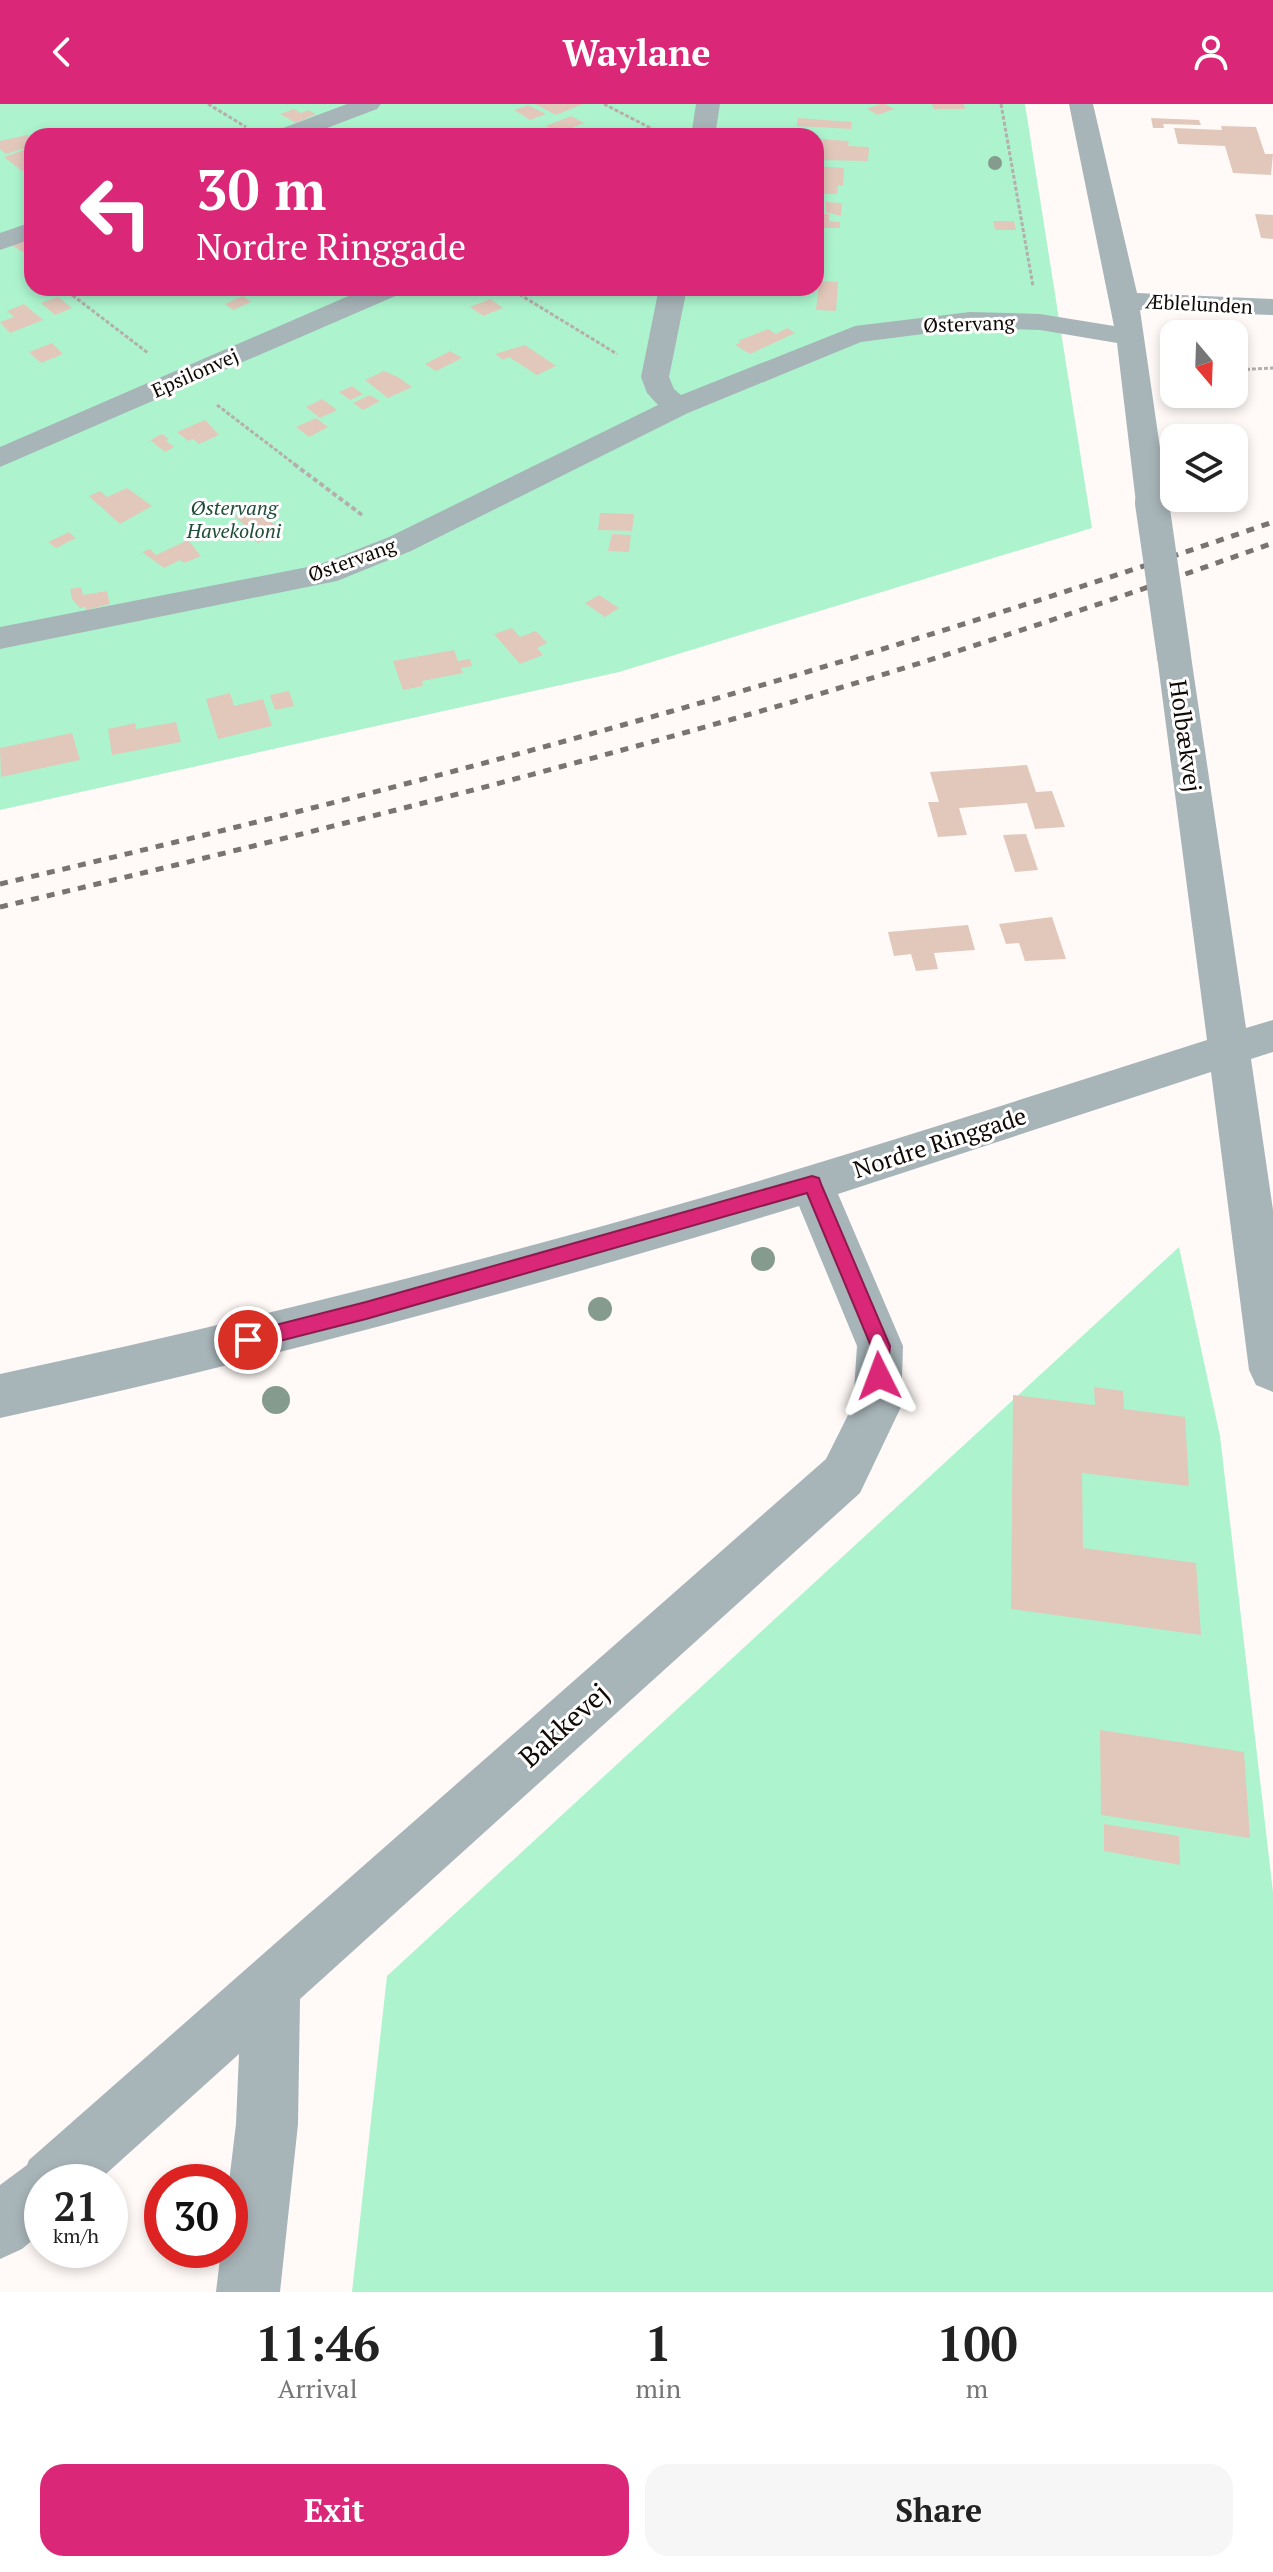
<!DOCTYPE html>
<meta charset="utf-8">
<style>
:root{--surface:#fff;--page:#f6f6f6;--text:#222;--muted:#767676;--accent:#db2777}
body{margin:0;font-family:"PT Serif",serif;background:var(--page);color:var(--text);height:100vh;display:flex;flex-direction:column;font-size:30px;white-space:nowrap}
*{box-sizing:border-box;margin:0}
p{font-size:26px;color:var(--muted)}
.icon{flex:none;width:44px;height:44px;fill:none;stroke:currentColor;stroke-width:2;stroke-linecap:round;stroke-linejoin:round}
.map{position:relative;height:2188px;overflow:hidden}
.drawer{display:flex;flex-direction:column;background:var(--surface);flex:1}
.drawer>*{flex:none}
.hud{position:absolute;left:24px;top:24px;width:800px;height:168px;border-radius:24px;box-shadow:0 4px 12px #0003;background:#db2777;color:#fff;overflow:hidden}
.needle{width:52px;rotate:161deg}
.fabs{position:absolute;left:1160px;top:216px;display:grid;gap:16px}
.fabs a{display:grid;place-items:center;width:88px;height:88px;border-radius:16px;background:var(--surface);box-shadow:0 4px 12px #0003;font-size:40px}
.speed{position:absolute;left:24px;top:2060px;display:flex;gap:16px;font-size:40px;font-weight:700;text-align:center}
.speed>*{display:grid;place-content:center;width:104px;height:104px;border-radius:50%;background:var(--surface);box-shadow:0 4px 12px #0003;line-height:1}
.speed small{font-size:20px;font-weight:400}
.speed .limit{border:12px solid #d22;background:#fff;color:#111}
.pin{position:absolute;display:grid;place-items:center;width:68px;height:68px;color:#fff;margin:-34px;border:4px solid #fff;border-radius:50%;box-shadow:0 2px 8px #0007}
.me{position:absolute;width:88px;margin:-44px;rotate:357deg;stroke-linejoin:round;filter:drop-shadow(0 0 6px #0008)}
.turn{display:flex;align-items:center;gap:28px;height:168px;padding:0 40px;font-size:36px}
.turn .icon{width:104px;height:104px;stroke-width:2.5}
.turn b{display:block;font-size:56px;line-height:68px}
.eta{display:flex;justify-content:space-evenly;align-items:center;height:136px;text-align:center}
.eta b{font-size:48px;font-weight:700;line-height:56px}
.button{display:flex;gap:16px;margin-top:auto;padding:16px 40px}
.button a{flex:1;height:92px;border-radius:24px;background:var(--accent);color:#fff;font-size:32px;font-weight:700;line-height:92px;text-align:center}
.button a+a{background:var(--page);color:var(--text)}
header{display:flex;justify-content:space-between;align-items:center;height:104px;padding:0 40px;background:var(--accent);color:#fff;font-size:36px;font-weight:700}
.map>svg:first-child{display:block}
.green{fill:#adf4ce;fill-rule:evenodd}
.building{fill:#e1c8bb}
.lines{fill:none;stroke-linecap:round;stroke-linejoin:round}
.path-far1{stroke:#b5afac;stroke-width:3;stroke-dasharray:4 2;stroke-linecap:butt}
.path{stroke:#b5afac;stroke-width:4;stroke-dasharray:5 3;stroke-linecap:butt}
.minor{fill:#a7b4b8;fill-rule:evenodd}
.rail{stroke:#7a7370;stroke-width:5;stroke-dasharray:8 8;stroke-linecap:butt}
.minor-bridge{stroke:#a7b4b8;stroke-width:34}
.tree{fill:#849b8e}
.route{fill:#db2777;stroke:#8e194d;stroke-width:2}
.labels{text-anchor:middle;stroke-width:6;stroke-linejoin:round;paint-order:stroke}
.far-street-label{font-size:20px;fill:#110906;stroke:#fff}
.far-park-label{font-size:20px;font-style:italic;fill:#204d38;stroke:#fff}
.street-label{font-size:24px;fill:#110906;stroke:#fff}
.near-street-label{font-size:28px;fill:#110906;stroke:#fff}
</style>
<header><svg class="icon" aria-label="back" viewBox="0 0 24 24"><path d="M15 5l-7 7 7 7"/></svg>Waylane<svg class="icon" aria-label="person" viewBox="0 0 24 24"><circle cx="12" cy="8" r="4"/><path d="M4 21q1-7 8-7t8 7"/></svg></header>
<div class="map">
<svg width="1273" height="2188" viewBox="0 0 1273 2188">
<rect width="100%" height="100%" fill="#fffaf7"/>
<g class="green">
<path d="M0,0H1025L1092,424L619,568L0,706ZM32,32H816V184H32Z"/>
<path d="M1179,1143L1220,1332L1273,1788V2188H352L387,1872Z"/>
</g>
<g class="building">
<path d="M535,0H583L556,11Z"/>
<path d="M880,0H885L894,5L878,11L867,5Z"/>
<path d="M932,0H964L965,5H934Z"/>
<path d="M528,1L546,10L530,16L514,6Z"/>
<path d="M294,5L301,9L308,6L316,10L296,19L280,10Z"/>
<path d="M571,12L584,19L559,29L546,22Z"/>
<path d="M798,14L852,18L851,25L797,22Z"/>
<path d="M1151,14L1199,16L1201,21L1163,20L1164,24H1153Z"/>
<path d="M1221,22L1256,23L1265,50H1273L1271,71L1233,69L1225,42L1178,40L1174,24L1222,26Z"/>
<path d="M27,31L32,35V42L6,50L0,45V37Z"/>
<path d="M820,35L849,37L848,42L869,43L868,57L816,56V43H819Z"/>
<path d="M32,43V56L27,58L32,63L22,67L4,53Z"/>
<path d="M816,62L844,64L843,82L838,81L837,90H822L823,81L816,80Z"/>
<path d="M826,98L842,99L841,112L826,108Z"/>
<path d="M816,110H829V117L840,118V124H816Z"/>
<path d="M1255,110L1273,111V135L1261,134Z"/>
<path d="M993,117H1014L1016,126H995Z"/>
<path d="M32,133V153L11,141Z"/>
<path d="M819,177L838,178L836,207L816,206Z"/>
<path d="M243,192L251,198L233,206L225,200Z"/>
<path d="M58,193L72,204L55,211L41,199Z"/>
<path d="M490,195L503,204L483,212L470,203Z"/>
<path d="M24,200L43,216L10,229L0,218L14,213L7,207Z"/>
<path d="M787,224L795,229L750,250L735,241L741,238L738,237L768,225L776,230Z"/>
<path d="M52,239L63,250L41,259L29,248Z"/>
<path d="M525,241L556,262L537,271L509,253L503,256L495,250Z"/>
<path d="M450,247L462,254L436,267L425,260Z"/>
<path d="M384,267L398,273L412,283L388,294L365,276Z"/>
<path d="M352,282L363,290L350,296L339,288Z"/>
<path d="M370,291L380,297L363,306L353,299Z"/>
<path d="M322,295L337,306L320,314L306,303Z"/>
<path d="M316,314L328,323L309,333L296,323Z"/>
<path d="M205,316L219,331L199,340L193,335L188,337L177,328Z"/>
<path d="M162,330L169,335L166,337L174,343L165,348L150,336Z"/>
<path d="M127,384L152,402L120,420L89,392L100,387L107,393Z"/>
<path d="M252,404L284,427L258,439L240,425L246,422L234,412Z"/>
<path d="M600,409L634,410L632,427L598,426Z"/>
<path d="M69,428L76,434L56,444L48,438Z"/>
<path d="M612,430L631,431L629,448L608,447Z"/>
<path d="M188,436L201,452L184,459L180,456L164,464L142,448L150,445L156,451Z"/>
<path d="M81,483L83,491L107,487L110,500L86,506V503L80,504L72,495L70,485Z"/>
<path d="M599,491L619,504L605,513L585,499Z"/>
<path d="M512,524L520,533L536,527L547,539L537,544L543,551L520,560L494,530Z"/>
<path d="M454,546L458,557L470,555L472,562L461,564L463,569L422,577L423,582L403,586L393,557Z"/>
<path d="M289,587L294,602L275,606L270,591Z"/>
<path d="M230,589L234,602L263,595L272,622L218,635L206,595Z"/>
<path d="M176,618L181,638L112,651L108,625L135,619L136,625Z"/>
<path d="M72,629L80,656L1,673L0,644Z"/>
<path d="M1027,661L1036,688L1052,687L1065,723L1035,725L1027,699L959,704L967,731L938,733L928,698H939L930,668Z"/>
<path d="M1026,730L1038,766L1015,768L1003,731Z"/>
<path d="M1052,813L1066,855L1025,857L1019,839L1006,840L999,820Z"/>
<path d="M968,821L975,846L934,849L938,865L916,867L911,850L894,852L888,828Z"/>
<path d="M1094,1283L1123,1287L1124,1305L1185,1313L1189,1382L1082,1369L1083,1444L1196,1459L1201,1531L1011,1505L1013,1291L1095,1301Z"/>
<path d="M1100,1626L1244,1648L1250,1734L1101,1711Z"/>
<path d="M1104,1720L1179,1732L1180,1761L1104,1747Z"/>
</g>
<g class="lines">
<g class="path-far1">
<path d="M208,0L246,23"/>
<path d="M604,0L662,30"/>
<path d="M1001,0L1033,182"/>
<path d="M63,184L148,249"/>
<path d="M509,184L617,250"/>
<path d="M1234,266L1273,264"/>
<path d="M217,301L297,362"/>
</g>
<path class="path" d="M294,360L362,411"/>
<g class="minor">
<path d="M347,0H381L377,5L306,32H272L275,27Z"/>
<path d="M696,0H720L715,32H691Z"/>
<path d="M1069,0H1093L1137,189L1273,195V211L1140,206L1168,399L1163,406L1152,408L1141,406L1136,399L1117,239L1040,226L970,224L861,238L688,309L411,447L337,477L0,545V523L318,461L389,433L658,301L647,289L641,273L659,184H687L669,273L674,285L681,291L855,222L970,208L1040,210L1114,222Z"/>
<path d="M32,118V135L0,146V129Z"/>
<path d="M367,184H404L400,190L0,363V343Z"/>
<path d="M1174,541L1186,544L1191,552L1246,924L1273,916V948L1251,955L1273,1106V1288L1256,1281L1249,1266L1211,968L838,1090L903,1242L901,1303L860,1389L300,1895L298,2020L280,2188H216L221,2146H230L229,2078L236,2020L239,1950L97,2078H42V2128L22,2145L0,2155V2081L27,2061L29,2056L826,1355L853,1301L857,1242L799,1102C535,1183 270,1255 0,1314V1270C238,1219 474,1160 708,1092C875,1043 1041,989 1207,936L1157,552L1162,544Z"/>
</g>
<g class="rail">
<path d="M0,780C433,679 852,564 1273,418"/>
<path d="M0,803C268,740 535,673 799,596C959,549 1116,495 1273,439"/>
</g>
<path class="minor-bridge" d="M1152,399L1174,552"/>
</g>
<g class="tree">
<circle cx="995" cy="59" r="7"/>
<circle cx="763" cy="1155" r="12"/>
<circle cx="600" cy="1205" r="12"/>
<circle cx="276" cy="1296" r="14"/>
</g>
<path class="route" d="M812,1072L819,1074L821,1080L890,1242L886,1279L879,1281L872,1279L869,1272L871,1242L807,1089L366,1215L248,1245L241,1243L238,1236L241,1230L248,1228L366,1198Z"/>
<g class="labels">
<g class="far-street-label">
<text transform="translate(1199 200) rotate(3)" y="7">Æblelunden</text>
<text transform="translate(969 220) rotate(-2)" y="7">Østervang</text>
<text transform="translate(195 269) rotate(-24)" y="7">Epsilonvej</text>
<text transform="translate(352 456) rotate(-20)" y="7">Østervang</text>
</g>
<g class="far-park-label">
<text x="234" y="411">Østervang<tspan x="234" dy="23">Havekoloni</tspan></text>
</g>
<g class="street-label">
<text transform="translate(1185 632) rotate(82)" y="8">Holbækvej</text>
<text transform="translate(940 1039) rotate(-18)" y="8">Nordre Ringgade</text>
</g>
<g class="near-street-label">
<text transform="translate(564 1621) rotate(-42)" y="10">Bakkevej</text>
</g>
</g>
</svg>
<div class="fabs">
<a><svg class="needle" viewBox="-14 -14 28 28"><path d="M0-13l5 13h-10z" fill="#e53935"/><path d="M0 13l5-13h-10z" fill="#767676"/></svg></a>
<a><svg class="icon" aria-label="layers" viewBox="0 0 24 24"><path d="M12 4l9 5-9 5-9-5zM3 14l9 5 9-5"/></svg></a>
</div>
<div class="speed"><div>21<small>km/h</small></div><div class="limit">30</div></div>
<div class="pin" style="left:248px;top:1236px;background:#d93025"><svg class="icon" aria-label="arrive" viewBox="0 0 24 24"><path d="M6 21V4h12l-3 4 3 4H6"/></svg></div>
<svg class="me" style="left:879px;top:1272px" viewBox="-20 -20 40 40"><path d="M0-17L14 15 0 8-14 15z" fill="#db2777" stroke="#fff" stroke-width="4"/></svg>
<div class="hud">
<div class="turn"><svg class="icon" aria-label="left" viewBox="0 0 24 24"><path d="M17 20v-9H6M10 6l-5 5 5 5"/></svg><div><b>30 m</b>Nordre Ringgade</div></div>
</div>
</div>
<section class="drawer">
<div class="eta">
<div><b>11:46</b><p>Arrival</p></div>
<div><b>1</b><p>min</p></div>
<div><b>100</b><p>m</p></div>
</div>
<div class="button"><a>Exit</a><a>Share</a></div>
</section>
